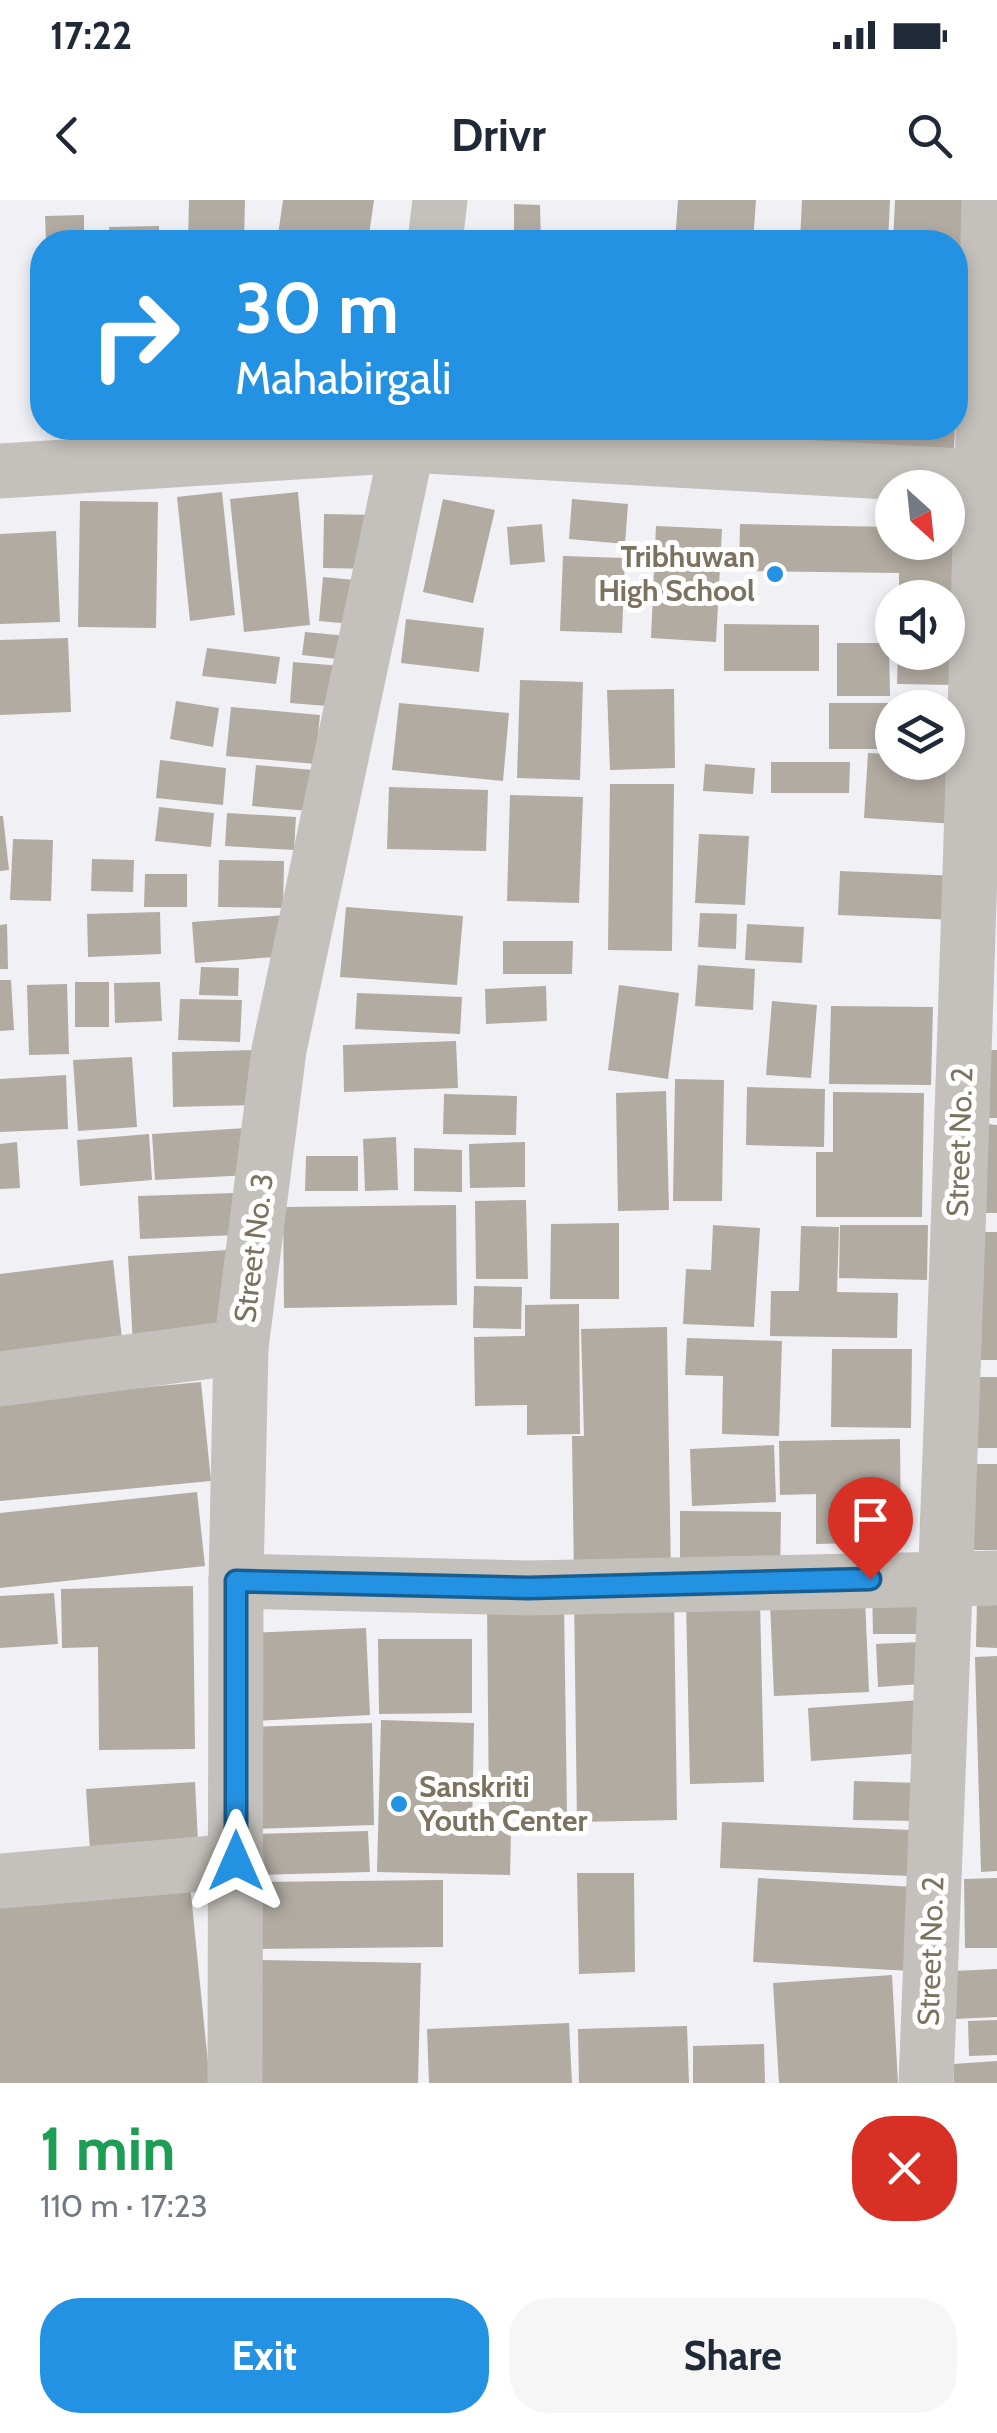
<!DOCTYPE html>
<meta charset="utf-8">
<style>
:root{--surface:#fff;--page:#f6f6f7;--text:#1f2937;--muted:#747a83;--accent:#2492e2}
body{margin:0;font-family:Cabin,sans-serif;background:var(--page);color:var(--text);height:100vh;display:flex;flex-direction:column;font-size:38px;white-space:nowrap}
*{box-sizing:border-box;margin:0}
p{font-size:32px;color:var(--muted)}
.icon{flex:none;width:55px;height:55px;fill:none;stroke:currentColor;stroke-width:2;stroke-linecap:round;stroke-linejoin:round}
.map{position:relative;height:1883px;overflow:hidden}
.side{display:flex;flex-direction:column;background:var(--surface);flex:1}
.side>*{flex:none}
.hud{position:absolute;left:30px;top:30px;width:938px;height:210px;border-radius:40px;box-shadow:0 5px 15px #0003;background:#2492e2;color:#fff;overflow:hidden}
.needle{width:65px;rotate:153deg}
.buttons{position:absolute;left:875px;top:270px;display:grid;gap:20px}
.buttons a{display:grid;place-items:center;width:90px;height:90px;border-radius:50%;background:var(--surface);box-shadow:0 5px 15px #0003;font-size:50px}
.pin{position:absolute;display:grid;place-items:center;width:85px;height:85px;color:#fff;margin:-102px -42px;border-radius:50% 50% 50% 0;rotate:-45deg;box-shadow:0 0 10px #0007}
.pin .icon{rotate:45deg}
.me{position:absolute;width:110px;margin:-55px;rotate:0deg;stroke-linejoin:round;filter:drop-shadow(0 0 8px #0008)}
.turn{display:flex;align-items:center;gap:35px;height:210px;padding:0 40px;font-size:45px}
.turn .icon{width:130px;height:130px;stroke-width:2.5}
.turn b{display:block;font-size:70px;line-height:85px}
.round{display:grid;place-items:center;flex:none;width:105px;height:105px;border-radius:40px;background:var(--page)}
.summary{display:flex;align-items:center;justify-content:space-between;height:170px;padding:0 40px}
h1{font-size:60px;font-weight:800;line-height:75px;color:#1e9e55}
.action{display:flex;gap:20px;margin-top:auto;padding:20px 40px}
.action a{flex:1;height:115px;border-radius:40px;background:var(--accent);color:#fff;font-size:40px;font-weight:800;line-height:115px;text-align:center}
.action a+a{background:var(--page);color:var(--text)}
.status{display:flex;justify-content:space-between;align-items:center;height:70px;padding:0 50px;background:var(--surface);direction:ltr}
.status svg{height:28px;fill:currentColor}
header{display:flex;justify-content:space-between;align-items:center;height:130px;padding:0 40px;background:var(--surface);font-size:45px;font-weight:800}
.map>svg:first-child{display:block}
.building{fill:#b1aba2}
.lines{fill:none;stroke-linecap:round;stroke-linejoin:round}
.minor{stroke:#c4c0bb;stroke-width:55}
.route-casing{stroke:#175f93;stroke-width:25}
.route{stroke:#2492e2;stroke-width:18}
.poi-dot{fill:#2492e2;stroke:#fff;stroke-width:4}
.labels{text-anchor:middle;stroke-width:10;stroke-linejoin:round;paint-order:stroke}
.poi-label{font-size:30px;font-weight:bold;fill:#7c7260;stroke:#fff;text-anchor:end}
.street-label{font-size:30px;fill:#7c7260;stroke:#fff}
</style>
<div class="status"><b>17:22</b><svg viewBox="0 0 49 12"><path d="M0 12V9h3v3zM5 12V6h3v6zM10 12V3h3v9zM15 12V0h3v12zM26 1h20v11H26zM47 4h2v5h-2z"/></svg></div>
<header><svg class="icon" aria-label="back" viewBox="0 0 24 24"><path d="M15 5l-7 7 7 7"/></svg>Drivr<svg class="icon" aria-label="search" viewBox="0 0 24 24"><circle cx="10" cy="10" r="6"/><path d="M15 15l6 6"/></svg></header>
<div class="map">
<svg width="997" height="1883" viewBox="0 0 997 1883">
<rect width="100%" height="100%" fill="#f1f1f5"/>
<g class="building">
<path d="M189,0H245L244,42H188Z"/>
<path d="M283,0H374L368,42H277Z"/>
<path d="M678,0H756L753,42H675Z"/>
<path d="M802,0H890L888,42H800Z"/>
<path d="M895,0H963L960,88L955,87V42H893Z"/>
<path d="M514,4L540,5L541,42H514Z"/>
<path d="M84,15V42H46L45,16Z"/>
<path d="M159,26V42H110L109,27Z"/>
<path d="M955,112H960L961,177H955Z"/>
<path d="M680,228H778V235L680,234Z"/>
<path d="M803,228H955L954,249L803,242Z"/>
<path d="M222,292L235,415L190,421L177,297Z"/>
<path d="M298,292L310,425L244,432L230,299Z"/>
<path d="M443,299L495,310L473,403L423,392Z"/>
<path d="M572,299L628,304L625,344L569,339Z"/>
<path d="M80,301L158,302L156,428L78,427Z"/>
<path d="M324,314L376,315L375,369L323,368Z"/>
<path d="M542,324L545,362L510,365L507,327Z"/>
<path d="M740,324L892,327V342H948V328H954L951,485L897,484L898,452H948V398H899V373L739,371Z"/>
<path d="M656,326L722,329L716,442L651,438Z"/>
<path d="M56,331L60,422L0,424V334Z"/>
<path d="M563,356L625,358L622,433L560,431Z"/>
<path d="M323,377L365,381L362,425L319,421Z"/>
<path d="M406,419L484,428L479,472L401,463Z"/>
<path d="M724,424L819,425V471H724Z"/>
<path d="M305,432L348,436L346,460L302,455Z"/>
<path d="M68,438L71,512L0,515V440Z"/>
<path d="M837,443H889L890,496H837Z"/>
<path d="M207,448L280,457L276,484L202,476Z"/>
<path d="M293,462L342,466L339,507L290,503Z"/>
<path d="M520,480L583,482L580,580L517,578Z"/>
<path d="M674,489L675,568L610,570L607,490Z"/>
<path d="M176,501L219,508L213,547L170,539Z"/>
<path d="M399,503L509,513L503,581L392,570Z"/>
<path d="M829,503H953L948,548V508H892V549H829Z"/>
<path d="M231,507L320,515L315,564L226,556Z"/>
<path d="M868,553L892,554V562H948L955,624L864,618Z"/>
<path d="M160,560L226,568L223,605L156,598Z"/>
<path d="M771,562H850L849,593H771Z"/>
<path d="M705,564L755,568L753,594L703,591Z"/>
<path d="M256,565L313,570L309,611L252,606Z"/>
<path d="M610,584H674L672,751L608,750Z"/>
<path d="M389,587L488,590L486,651L387,649Z"/>
<path d="M510,595L583,597L579,703L507,701Z"/>
<path d="M159,607L214,613L211,647L155,641Z"/>
<path d="M227,613L296,617L294,650L225,646Z"/>
<path d="M0,616H3L9,670L0,671Z"/>
<path d="M699,634L749,636L745,705L695,703Z"/>
<path d="M13,639L53,640L51,701L10,700Z"/>
<path d="M92,659L134,660L133,692L91,691Z"/>
<path d="M219,660L284,661L283,708L218,707Z"/>
<path d="M840,671L959,676L956,720L838,715Z"/>
<path d="M145,674H187V707H144Z"/>
<path d="M346,707L463,716L457,785L340,777Z"/>
<path d="M160,712L161,754L88,757L87,714Z"/>
<path d="M700,713L737,714L736,749L698,747Z"/>
<path d="M286,715L288,756L195,763L192,722Z"/>
<path d="M7,724L8,769H0V725Z"/>
<path d="M747,724L804,727L802,763L745,760Z"/>
<path d="M503,741H573L572,774H503Z"/>
<path d="M698,765L755,769L753,810L695,806Z"/>
<path d="M201,767L239,768L238,796L199,795Z"/>
<path d="M0,780H11L14,830L0,831Z"/>
<rect x="75" y="782" width="34" height="45"/>
<path d="M160,782L162,821L115,823L114,783Z"/>
<path d="M67,784L69,854L29,855L27,785Z"/>
<path d="M619,785L679,793L668,879L608,870Z"/>
<path d="M546,786L547,821L486,824L485,789Z"/>
<path d="M357,793L462,797L460,834L355,829Z"/>
<path d="M180,799L242,800L240,842L178,840Z"/>
<path d="M772,801L817,805L811,878L766,875Z"/>
<path d="M831,806L933,807L931,885L829,884Z"/>
<path d="M456,841L458,888L344,892L343,845Z"/>
<path d="M259,850V905L173,907L172,852Z"/>
<rect x="984" y="850" width="13" height="68"/>
<path d="M132,857L137,927L78,931L73,860Z"/>
<path d="M66,875L68,929L0,932V879Z"/>
<path d="M675,879L724,880L722,1001H673Z"/>
<path d="M747,887L825,889L824,947L746,945Z"/>
<path d="M666,891L669,1010L618,1011L616,893Z"/>
<path d="M833,892L924,893L922,1017H816V952H833Z"/>
<path d="M444,894L517,896L516,935L443,934Z"/>
<path d="M987,924L997,925V1013H986Z"/>
<path d="M246,928L250,975L155,980L152,934Z"/>
<path d="M149,934L152,980L80,986L77,940Z"/>
<path d="M396,937L398,990L365,991L363,939Z"/>
<path d="M17,942L20,988L0,989V944Z"/>
<path d="M525,942V987L470,988L469,944Z"/>
<path d="M414,948L462,950V992L414,991Z"/>
<path d="M306,956H358V991H305Z"/>
<path d="M235,993L237,1035L140,1039L138,996Z"/>
<path d="M526,1000L528,1079H476L475,1001Z"/>
<path d="M456,1005L457,1105L284,1108L283,1007Z"/>
<path d="M619,1023V1099H550L551,1024Z"/>
<path d="M713,1025L760,1028L754,1127L683,1124L686,1069L711,1070Z"/>
<path d="M840,1025H928L927,1080L839,1078Z"/>
<path d="M801,1026L839,1027L837,1092L898,1093L897,1138L770,1136L771,1091H799Z"/>
<path d="M980,1032H997V1160H971Z"/>
<path d="M228,1050L234,1139L133,1145L128,1056Z"/>
<path d="M113,1060L124,1156L0,1172V1074Z"/>
<path d="M474,1086L522,1087L521,1129L473,1128Z"/>
<path d="M579,1104L580,1234L527,1235V1205L475,1206L474,1137L525,1136V1105Z"/>
<path d="M667,1127L671,1377L574,1379L572,1236H584L581,1129Z"/>
<path d="M687,1138L782,1141L779,1236L722,1234L723,1176L685,1175Z"/>
<path d="M832,1149H912L911,1228L831,1227Z"/>
<rect x="977" y="1177" width="20" height="71"/>
<path d="M201,1182L211,1281L0,1301V1201Z"/>
<path d="M900,1239L901,1342L816,1344V1294L780,1295L779,1241Z"/>
<path d="M774,1245L776,1302L692,1306L690,1249Z"/>
<rect x="968" y="1264" width="29" height="86"/>
<path d="M197,1292L205,1366L0,1388V1313Z"/>
<path d="M680,1311L781,1312L780,1380H680Z"/>
<path d="M193,1386L195,1549L99,1550L98,1447L62,1448L61,1389Z"/>
<path d="M917,1388L919,1434H873L872,1389Z"/>
<path d="M54,1393L58,1444L0,1448V1396Z"/>
<path d="M674,1393L677,1620L577,1622L574,1395Z"/>
<path d="M865,1398L869,1492L774,1496L770,1403Z"/>
<path d="M760,1400L764,1582L690,1584L686,1402Z"/>
<path d="M977,1400H997V1448L976,1447Z"/>
<path d="M564,1402L567,1614L489,1616L487,1403Z"/>
<path d="M366,1428L370,1515L253,1521L250,1433Z"/>
<path d="M378,1439H472V1513L379,1514Z"/>
<path d="M920,1442L922,1484L878,1487L876,1444Z"/>
<path d="M997,1456V1671L981,1672L975,1457Z"/>
<path d="M921,1500L925,1553L811,1561L808,1508Z"/>
<path d="M381,1520L474,1523L472,1631H511L510,1675L377,1672Z"/>
<path d="M372,1523L374,1625L253,1629L250,1527Z"/>
<path d="M854,1581L921,1583L920,1621L853,1620Z"/>
<path d="M195,1582L198,1642L90,1650L86,1589Z"/>
<path d="M722,1622L911,1630L909,1676L720,1668Z"/>
<path d="M368,1631L370,1672L255,1675L254,1634Z"/>
<path d="M577,1673H634L635,1772L579,1774Z"/>
<path d="M758,1678L915,1687L910,1771L753,1762Z"/>
<path d="M997,1678V1748H965L964,1679Z"/>
<path d="M443,1680V1747L254,1749V1682Z"/>
<path d="M190,1684L210,1883H0V1705Z"/>
<path d="M262,1760L421,1763L418,1883H259Z"/>
<path d="M997,1769V1817L955,1819L952,1771Z"/>
<path d="M892,1775L898,1883H779L773,1783Z"/>
<path d="M997,1820V1855L969,1856L968,1821Z"/>
<path d="M569,1823L572,1883H429L427,1829Z"/>
<path d="M687,1826L689,1883H579L578,1829Z"/>
<path d="M764,1844L765,1883H693V1846Z"/>
<path d="M997,1861V1883H954L953,1864Z"/>
</g>
<g class="lines">
<g class="minor">
<path d="M435,42L440,0"/>
<path d="M0,271L408,245L997,278"/>
<path d="M0,1179L241,1147"/>
<path d="M236,1381L529,1388L997,1378"/>
<path d="M0,1681L237,1661"/>
<path d="M235,1883L236,1381L241,1147L279,850L411,228"/>
<path d="M926,1883C951,1255 974,628 989,0"/>
</g>
</g>
<g class="lines">
<g class="route-casing">
<path id="route" d="M236,1661V1381L529,1388L870,1379"/>
</g>
<use href="#route" class="route"/>
</g>
<g class="poi-dot">
<circle cx="775" cy="374" r="10"/>
<circle cx="399" cy="1604" r="10"/>
</g>
<g class="labels">
<g class="poi-label">
<text x="755" y="367">Tribhuwan<tspan x="755" dy="34">High School</tspan></text>
<text x="419" y="1597" text-anchor="start">Sanskriti<tspan x="419" dy="34">Youth Center</tspan></text>
</g>
<g class="street-label">
<text transform="translate(960 942) rotate(-88)" y="10">Street No. 2</text>
<text transform="translate(254 1048) rotate(-83)" y="10">Street No. 3</text>
<text transform="translate(931 1751) rotate(-88)" y="10">Street No. 2</text>
</g>
</g>
</svg>
<div class="buttons">
<a><svg class="needle" viewBox="-14 -14 28 28"><path d="M0-13l5 13h-10z" fill="#e53935"/><path d="M0 13l5-13h-10z" fill="#747a83"/></svg></a>
<a><svg class="icon" aria-label="sound" viewBox="0 0 24 24"><path d="M4 9h4l5-4v14l-5-4H4zM17 9q2 3 0 6"/></svg></a>
<a><svg class="icon" aria-label="layers" viewBox="0 0 24 24"><path d="M12 4l9 5-9 5-9-5zM3 14l9 5 9-5"/></svg></a>
</div>
<div class="pin" style="left:870px;top:1379px;background:#d93025"><svg class="icon" aria-label="arrive" viewBox="0 0 24 24"><path d="M6 21V4h12l-3 4 3 4H6"/></svg></div>
<svg class="me" style="left:236px;top:1661px" viewBox="-20 -20 40 40"><path d="M0-17L14 15 0 8-14 15z" fill="#2492e2" stroke="#fff" stroke-width="4"/></svg>
<div class="hud">
<div class="turn"><svg class="icon" aria-label="right" viewBox="0 0 24 24"><path d="M7 20v-9h11M14 6l5 5-5 5"/></svg><div><b>30 m</b>Mahabirgali</div></div>
</div>
</div>
<section class="side">
<div class="summary"><div><h1>1 min</h1><p>110 m · 17:23</p></div><a class="round" style="background:#d93025;color:#fff"><svg class="icon" aria-label="close" viewBox="0 0 24 24"><path d="M6 6l12 12M18 6L6 18"/></svg></a></div>
<div class="action"><a>Exit</a><a>Share</a></div>
</section>
